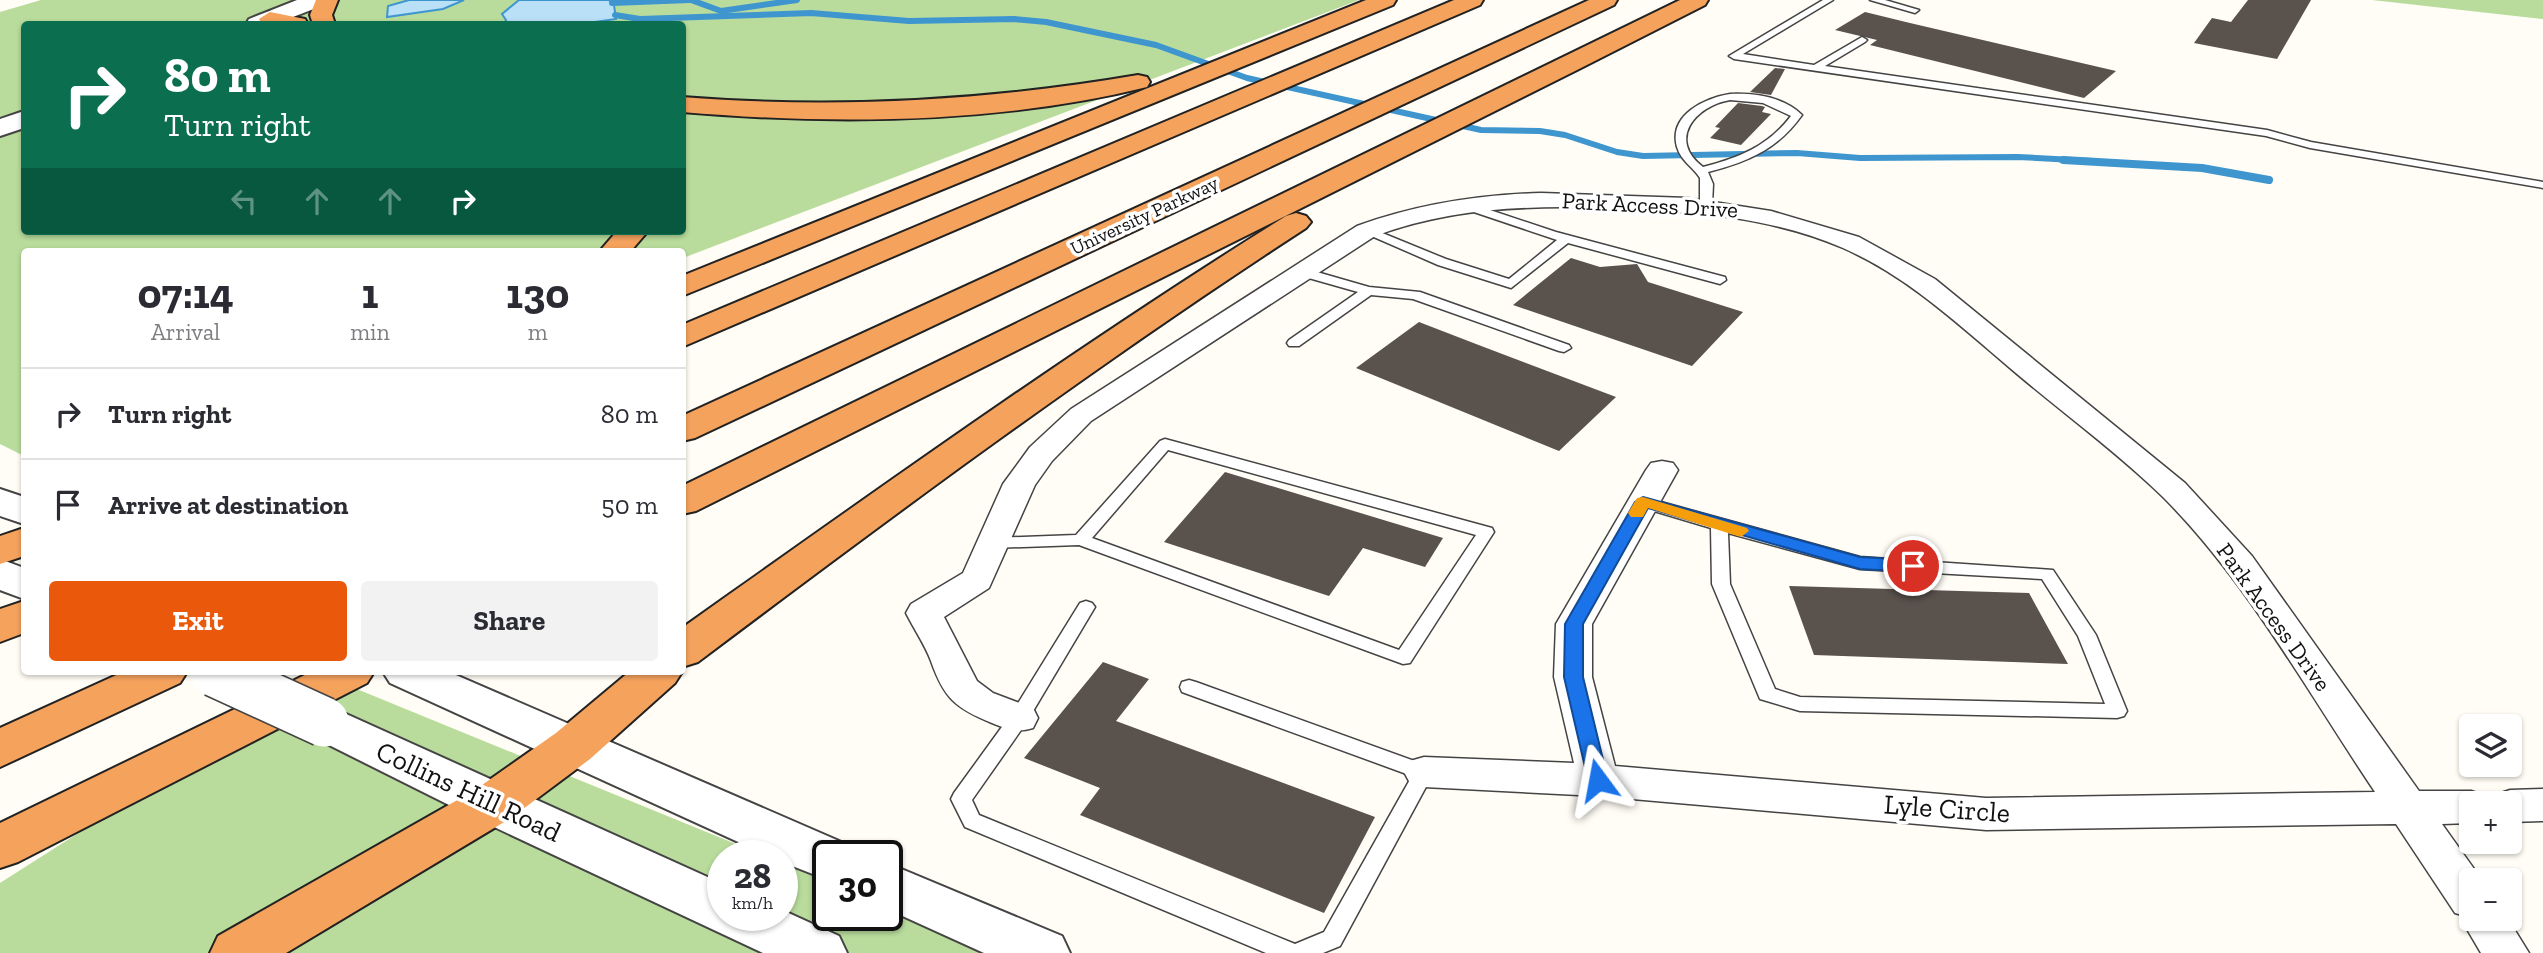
<!DOCTYPE html>
<meta charset="utf-8">
<style>
:root{--surface:#fff;--page:#f2f2f3;--text:#2b2b33;--muted:#7c7c81;--line:#e1e1e2;--accent:#ea580c}
body{margin:0;font-family:"Zilla Slab",serif;background:var(--page);color:var(--text);height:100vh;display:flex;flex-direction:column;font-size:26px;white-space:nowrap}
*{box-sizing:border-box;margin:0}
p{font-size:23px;color:var(--muted)}
.icon{flex:none;width:38px;height:38px;fill:none;stroke:currentColor;stroke-width:2;stroke-linecap:round;stroke-linejoin:round}
.map{position:relative;flex:1;overflow:hidden}
.panel{position:absolute;left:21px;top:248px;width:665px;height:427px;display:flex;flex-direction:column;background:var(--surface);border-radius:7px;box-shadow:0 2px 5px #0004}
.panel>*{flex:none}
.banner{position:absolute;left:21px;top:21px;width:665px;height:214px;border-radius:7px;box-shadow:0 2px 5px #0004;background:#0b6e4f;color:#fff;overflow:hidden}
.controls{position:absolute;left:2459px;top:714px;display:grid;gap:14px}
.controls a{display:grid;place-items:center;width:63px;height:63px;border-radius:7px;background:var(--surface);box-shadow:0 2px 5px #0004;font-size:35px}
.speed{position:absolute;left:707px;top:840px;display:flex;gap:14px;font-size:35px;font-weight:700;text-align:center}
.speed>*{display:grid;place-content:center;width:91px;height:91px;border-radius:50%;background:var(--surface);box-shadow:0 2px 5px #0004;line-height:1}
.speed small{font-size:18px;font-weight:400}
.speed .limit{border:4px solid #111;border-radius:10px;background:#fff;color:#111}
.pin{position:absolute;display:grid;place-items:center;width:60px;height:60px;color:#fff;margin:-30px;border:4px solid #fff;border-radius:50%;box-shadow:0 2px 7px #0007}
.me{position:absolute;width:77px;margin:-38px;rotate:347deg;stroke-linejoin:round;filter:drop-shadow(0 0 5px #0008)}
.turn{display:flex;align-items:center;gap:24px;height:147px;padding:0 28px;font-size:32px}
.turn .icon{width:91px;height:91px;stroke-width:2.5}
.turn b{display:block;font-size:49px;line-height:60px}
.lanes{display:flex;align-items:center;height:66px;padding:0 28px;background:#0003;justify-content:center;gap:35px;direction:ltr}
.lanes .off{opacity:.35}
.eta{display:flex;justify-content:space-evenly;align-items:center;height:119px;text-align:center}
.eta b{font-size:42px;font-weight:700;line-height:49px}
.button{display:flex;gap:14px;margin-top:auto;padding:14px 28px}
.button a{flex:1;height:80px;border-radius:7px;background:var(--accent);color:#fff;font-size:28px;font-weight:700;line-height:80px;text-align:center}
.button a+a{background:var(--page);color:var(--text)}
ul{padding:0;list-style:none}
li{display:flex;align-items:center;gap:21px;height:91px;padding:0 28px;border-top:2px solid var(--line)}
li div{flex:1}
li b{display:block;font-size:26px}
li em{font-style:normal}
.map>svg:first-child{display:block}
.forest{fill:#b9dc9c;fill-rule:evenodd}
.water{fill:#b9e0f7;stroke:#3f96cf;stroke-width:2}
.lines{fill:none;stroke-linecap:round;stroke-linejoin:round}
.stream-far1{stroke:#3f96cf;stroke-width:6}
.stream{stroke:#3f96cf;stroke-width:8}
.building{fill:#5a524d}
.service-casing{stroke:#444;stroke-width:3}
.minor-casing{stroke:#444;stroke-width:3}
.tertiary-casing{stroke:#444;stroke-width:4}
.motorway-casing{stroke:#222;stroke-width:4}
.service{fill:#fff;fill-rule:evenodd}
.minor{fill:#fff;fill-rule:evenodd}
.tertiary{fill:#fff;fill-rule:evenodd}
.motorway{fill:#f5a25d;fill-rule:evenodd}
.tertiary-bridge-casing{stroke:#444;stroke-width:52;stroke-linecap:butt}
.tertiary-bridge{stroke:#fff;stroke-width:49}
.route{fill:#1a73e8;stroke:#114b97;stroke-width:2}
.slow{fill:#f59e0b}
.labels{text-anchor:middle;stroke-width:7;stroke-linejoin:round;paint-order:stroke}
.far-street-label{font-size:19px;fill:#111;stroke:#fff}
.street-label{font-size:23px;fill:#111;stroke:#fff}
.near-street-label{font-size:28px;fill:#111;stroke:#fff}
</style>
<div class="map">
<svg width="2543" height="953" viewBox="0 0 2543 953">
<rect width="100%" height="100%" fill="#fffdf5"/>
<g class="forest">
<path d="M41,0H1359L683,258L682,252H24V456L0,444V12ZM24,24H682V231H24Z"/>
<path d="M2372,0H2543V19Z"/>
<path d="M325,676L765,856H723V915H782V863L828,881V915H887V906L1003,953H0V883Z"/>
</g>
<g class="water">
<path d="M409,0H464L443,9L387,17L388,6Z"/>
<path d="M519,0H609L614,5L616,19L581,24H504L506,20L502,14Z"/>
</g>
<g class="lines">
<g class="stream-far1">
<path d="M691,0L721,11L797,0"/>
<path d="M612,3L690,0"/>
<path d="M615,15L640,19L811,13L909,21L1014,19L1046,22L1156,45L1247,78L1481,130L1540,131L1565,135L1617,152L1643,156L1797,153L1860,158L2018,157L2092,161"/>
</g>
<path class="stream" d="M2063,160L2202,168L2269,180"/>
</g>
<g class="building">
<path d="M2248,0H2311L2277,59L2194,43L2212,18L2231,22Z"/>
<path d="M1865,12L1910,23L2116,71L2084,98L1870,45L1877,40L1835,30Z"/>
<path d="M1775,68L1785,69L1771,95L1750,92Z"/>
<path d="M1738,103L1762,106L1765,107L1762,112L1771,114L1741,145L1710,138L1720,128L1715,127Z"/>
<path d="M1571,258L1600,267L1637,264L1648,282L1743,312L1692,366L1513,305Z"/>
<path d="M1419,322L1476,344L1616,397L1559,451L1356,368Z"/>
<path d="M1225,472L1443,538L1425,567L1363,548L1329,596L1164,542Z"/>
<path d="M1789,586L2029,593L2068,664L1814,655Z"/>
<path d="M1103,662L1149,679L1116,721L1375,817L1324,913L1080,815L1100,788L1024,758Z"/>
</g>
<g class="lines">
<g class="service-casing">
<g id="service">
<path d="M1823,0H1833L1743,54L1814,65L1862,37L1867,40L1865,42L1825,66L2267,130L2311,142L2543,182V188L2310,148L2266,136L1734,59L1729,56Z"/>
<path d="M1870,0H1885L1919,10L1915,13Z"/>
<path d="M1730,94C1755,93 1784,97 1802,115C1778,149 1748,162 1708,172L1713,184L1712,205L1706,209L1700,205V178C1693,167 1681,161 1677,147C1668,115 1705,98 1730,94ZM1730,100L1763,103L1791,116C1768,146 1739,158 1703,167C1667,140 1695,106 1730,100Z"/>
<path d="M1463,201L1556,232L1725,277L1726,280L1720,284L1568,243L1511,288L1438,265L1360,231L1366,227L1370,228L1446,259L1509,279L1557,240L1459,207V203Z"/>
<path d="M1303,268L1369,287L1420,292L1569,345L1571,348L1564,352L1559,351L1413,299L1371,295L1299,346H1289L1287,343L1289,340L1358,292L1298,275L1297,272Z"/>
<path d="M1165,439L1492,528L1494,532L1410,663L1403,664L1079,545L992,548L984,543L992,538L1076,535L1160,441ZM1168,450L1476,535L1399,650L1092,538Z"/>
<path d="M1643,497L1860,557L2053,570L2096,635L2127,711L2124,716L2117,718L1800,711L1760,699L1712,584L1711,528L1637,506L1635,502ZM1728,533L1860,569L2042,579L2078,636L2105,704L1800,697L1775,689L1730,584Z"/>
<path d="M1086,601L1092,603L1095,607L1026,723L972,800L979,815L1295,944L1324,932L1412,776L1182,692L1180,687L1182,682L1189,680L1196,682L1431,767L1434,772L1340,946L1323,953H1266L965,827L951,799L954,793L1012,713L1080,603Z"/>
</g>
</g>
<g class="minor-casing">
<g id="minor">
<path d="M1541,193L1688,198L1771,211L1859,237L1935,279L2185,483L2252,556L2419,791H2471L2486,796L2490,803H2471V823L2442,824L2482,880H2471V919H2508L2529,953H2481L2461,919L2462,915L2455,913L2396,824L1986,830L1598,796L1424,787L1410,783L1404,772L1410,761L1424,757L1574,763L1554,677L1556,624L1646,470L1651,463L1662,461L1673,463L1678,470L1592,624V677L1615,766L1986,798L2375,792C2309,694 2247,581 2163,497C2116,451 2060,411 2010,368C1957,323 1907,276 1843,248C1769,216 1688,211 1609,208C1529,205 1451,208 1375,236L1091,421L1052,461L1035,485L989,588L944,617L977,681L993,693L1033,708L1038,718L1033,728C1017,733 1007,729 992,723C955,708 944,698 931,661C925,645 914,629 906,613L911,604L963,573L1003,484L1030,447L1071,409L1357,226C1418,204 1477,195 1541,193Z"/>
<path d="M2543,789V821L2510,822V803H2491L2495,795L2510,790Z"/>
</g>
</g>
<g class="tertiary-casing">
<g id="tertiary">
<path d="M297,0H327L324,5L275,24H246L249,19Z"/>
<path d="M24,111V128L0,136V119Z"/>
<path d="M0,489L24,497V524L0,516Z"/>
<path d="M0,559L24,568V599L0,590Z"/>
<path d="M383,672H449L846,844L852,856H828V880L782,862V856H769L390,683Z"/>
<path d="M324,704L723,884V915H782V910L839,936L847,953H763L475,818L307,734L300,722L307,710Z"/>
<path d="M887,863L1062,936L1070,953H984L887,909Z"/>
</g>
</g>
<g class="motorway-casing">
<g id="motorway">
<path d="M316,0H338L332,15L335,24H313L310,15Z"/>
<path d="M1366,0H1396L1393,5L682,296V276Z"/>
<path d="M1454,0H1483L1480,5L682,347V325Z"/>
<path d="M1589,0H1617L1614,5L695,438L682,441V416Z"/>
<path d="M1680,0H1708L1705,5L1579,69L696,511L682,514V486Z"/>
<path d="M270,12L305,19L308,24H262L259,19Z"/>
<path d="M1138,75L1147,77L1150,82L1147,87C997,124 835,125 682,112V97C836,109 986,101 1138,75Z"/>
<path d="M1296,213L1306,216L1311,222L1306,228C1097,364 897,512 698,662L682,667V628C881,487 1079,345 1286,216Z"/>
<path d="M617,231H648L630,252H599Z"/>
<path d="M24,528V556L0,564V536Z"/>
<path d="M24,601V633L0,642V609Z"/>
<path d="M123,672H187L180,683L0,767V728Z"/>
<path d="M311,672H374L367,683L18,862L0,868V823Z"/>
<path d="M629,672H682L675,683L590,759L511,818L286,953H210L218,936L475,790L556,733Z"/>
</g>
</g>
<use href="#service" class="service"/>
<use href="#minor" class="minor"/>
<use href="#tertiary" class="tertiary"/>
<use href="#motorway" class="motorway"/>
<g class="tertiary-bridge-casing">
<path id="tertiary-bridge" d="M215,672L324,722"/>
</g>
<use href="#tertiary-bridge" class="tertiary-bridge"/>
</g>
<path class="route" d="M1643,497L1860,557L1913,560L1922,566L1913,572L1860,569L1648,508L1583,624V677L1608,780L1605,785H1591L1588,780L1564,677L1565,624L1635,502Z"/>
<path class="slow" d="M1643,497L1747,528L1749,531L1741,537L1648,508L1643,517H1631L1628,513L1637,498Z"/>
<g class="labels">
<g class="far-street-label">
<text transform="translate(1144 215) rotate(-25)" y="7">University Parkway</text>
</g>
<g class="street-label">
<text transform="translate(1650 205) rotate(3)" y="8">Park Access Drive</text>
<text transform="translate(2274 617) rotate(54)" y="8">Park Access Drive</text>
</g>
<g class="near-street-label">
<text transform="translate(469 791) rotate(25)" y="10">Collins Hill Road</text>
<text transform="translate(1947 808) rotate(4)" y="10">Lyle Circle</text>
</g>
</g>
</svg>
<div class="controls">
<a><svg class="icon" aria-label="layers" viewBox="0 0 24 24"><path d="M12 4l9 5-9 5-9-5zM3 14l9 5 9-5"/></svg></a>
<a>+</a>
<a>−</a>
</div>
<div class="speed"><div>28<small>km/h</small></div><div class="limit">30</div></div>
<div class="pin" style="left:1913px;top:566px;background:#d93025"><svg class="icon" aria-label="arrive" viewBox="0 0 24 24"><path d="M6 21V4h12l-3 4 3 4H6"/></svg></div>
<svg class="me" style="left:1598px;top:780px" viewBox="-20 -20 40 40"><path d="M0-17L14 15 0 8-14 15z" fill="#1a73e8" stroke="#fff" stroke-width="4"/></svg>
<div class="banner">
<div class="turn"><svg class="icon" aria-label="right" viewBox="0 0 24 24"><path d="M7 20v-9h11M14 6l5 5-5 5"/></svg><div><b>80 m</b>Turn right</div></div>
<div class="lanes"><svg class="icon off" aria-label="left" viewBox="0 0 24 24"><path d="M17 20v-9H6M10 6l-5 5 5 5"/></svg><svg class="icon off" aria-label="ahead" viewBox="0 0 24 24"><path d="M12 20V5M6 11l6-6 6 6"/></svg><svg class="icon off" aria-label="ahead" viewBox="0 0 24 24"><path d="M12 20V5M6 11l6-6 6 6"/></svg><svg class="icon" aria-label="right" viewBox="0 0 24 24"><path d="M7 20v-9h11M14 6l5 5-5 5"/></svg></div>
</div>
<section class="panel">
<div class="eta">
<div><b>07:14</b><p>Arrival</p></div>
<div><b>1</b><p>min</p></div>
<div><b>130</b><p>m</p></div>
</div>
<ul>
<li><svg class="icon" aria-label="right" viewBox="0 0 24 24"><path d="M7 20v-9h11M14 6l5 5-5 5"/></svg><div><b>Turn right</b></div><em>80 m</em></li>
<li><svg class="icon" aria-label="arrive" viewBox="0 0 24 24"><path d="M6 21V4h12l-3 4 3 4H6"/></svg><div><b>Arrive at destination</b></div><em>50 m</em></li>
</ul>
<div class="button"><a>Exit</a><a>Share</a></div>
</section>
</div>
